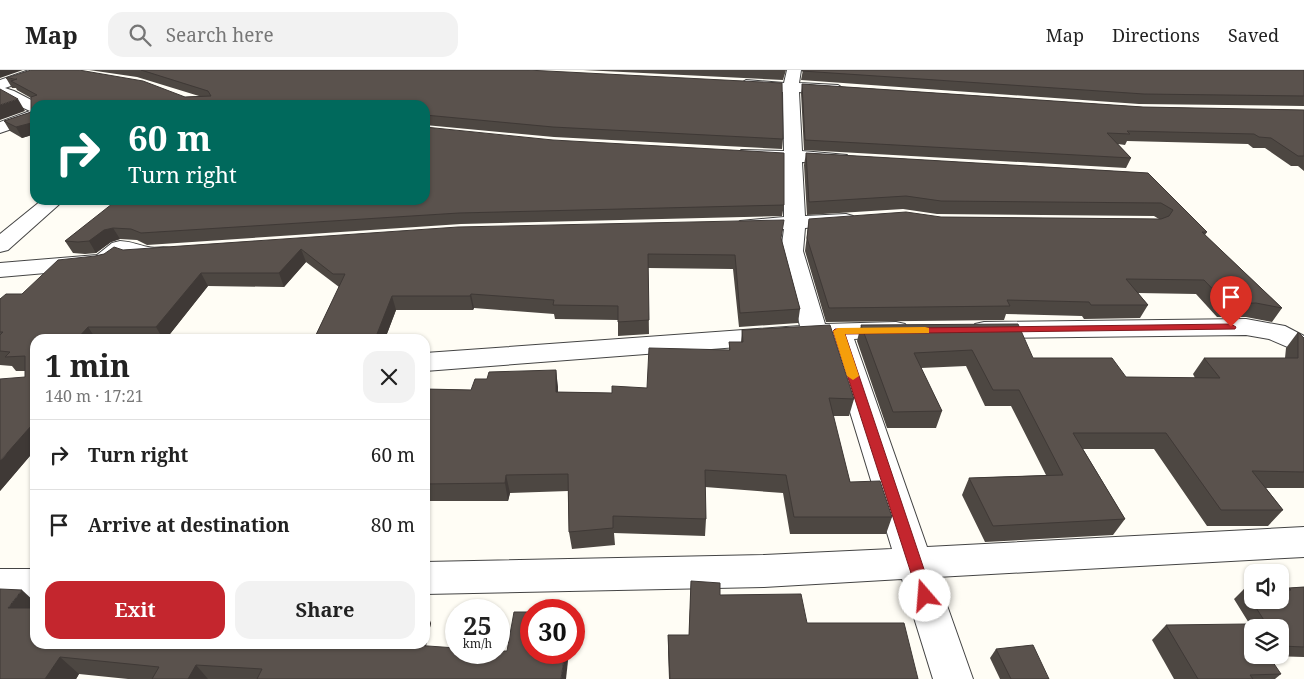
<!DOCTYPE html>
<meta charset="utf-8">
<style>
:root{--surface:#fff;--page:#f2f2f2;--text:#222;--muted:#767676;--line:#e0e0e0;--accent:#c4262e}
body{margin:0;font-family:"Noto Serif",serif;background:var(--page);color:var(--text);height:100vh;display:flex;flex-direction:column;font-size:19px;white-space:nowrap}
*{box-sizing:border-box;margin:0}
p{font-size:16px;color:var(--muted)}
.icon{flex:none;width:28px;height:28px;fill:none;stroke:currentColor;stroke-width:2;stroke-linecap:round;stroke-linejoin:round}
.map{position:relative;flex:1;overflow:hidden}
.sheet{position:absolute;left:30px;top:264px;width:400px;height:315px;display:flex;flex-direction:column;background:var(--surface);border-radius:15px;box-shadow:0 1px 4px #0004}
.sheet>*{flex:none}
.hud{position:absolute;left:30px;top:30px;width:400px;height:105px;border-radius:15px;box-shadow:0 1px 4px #0004;background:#00695c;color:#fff;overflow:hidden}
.tools{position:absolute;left:1244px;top:494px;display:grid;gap:10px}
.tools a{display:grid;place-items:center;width:45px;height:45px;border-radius:10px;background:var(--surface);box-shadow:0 1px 4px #0004;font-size:25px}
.speed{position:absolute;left:445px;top:529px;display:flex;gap:10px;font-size:25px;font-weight:700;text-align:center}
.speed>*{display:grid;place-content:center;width:65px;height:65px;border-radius:50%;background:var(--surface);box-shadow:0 1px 4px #0004;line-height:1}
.speed small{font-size:12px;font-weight:400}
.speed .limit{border:8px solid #d22;background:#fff;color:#111}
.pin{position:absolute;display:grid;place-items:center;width:42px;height:42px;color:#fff;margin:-51px -21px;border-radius:50% 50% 50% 0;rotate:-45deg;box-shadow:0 0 5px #0007}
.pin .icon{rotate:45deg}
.me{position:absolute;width:55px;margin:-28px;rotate:342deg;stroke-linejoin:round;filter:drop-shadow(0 0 4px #0008)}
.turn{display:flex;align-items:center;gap:18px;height:105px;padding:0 15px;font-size:22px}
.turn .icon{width:65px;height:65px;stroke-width:2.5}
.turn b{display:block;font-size:35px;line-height:42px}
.round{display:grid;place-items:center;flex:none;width:52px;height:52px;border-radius:15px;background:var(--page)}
.overview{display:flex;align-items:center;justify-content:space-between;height:85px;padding:0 15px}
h1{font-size:30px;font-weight:700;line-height:38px}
.primary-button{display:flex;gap:10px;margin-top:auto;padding:10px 15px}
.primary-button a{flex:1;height:58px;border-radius:15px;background:var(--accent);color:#fff;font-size:20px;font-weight:700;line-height:58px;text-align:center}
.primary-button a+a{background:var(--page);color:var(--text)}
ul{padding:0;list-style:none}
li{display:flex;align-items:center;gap:15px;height:70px;padding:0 15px;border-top:1px solid var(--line)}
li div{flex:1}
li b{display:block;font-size:19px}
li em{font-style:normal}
header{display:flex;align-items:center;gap:30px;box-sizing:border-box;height:70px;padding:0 25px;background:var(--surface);border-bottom:1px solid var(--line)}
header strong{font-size:24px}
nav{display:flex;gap:28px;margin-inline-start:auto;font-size:18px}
.search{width:350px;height:45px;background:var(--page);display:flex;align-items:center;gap:12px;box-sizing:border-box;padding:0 18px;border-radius:15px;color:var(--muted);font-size:19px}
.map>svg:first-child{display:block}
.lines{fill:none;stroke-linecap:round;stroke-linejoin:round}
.street-casing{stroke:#444;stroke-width:2}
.street{fill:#fff;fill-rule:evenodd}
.wall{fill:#4d4742}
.shaded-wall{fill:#3f3936}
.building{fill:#5a524d;stroke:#3f3936}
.route{fill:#c4262e;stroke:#7f191e}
.slow{fill:#f59e0b}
</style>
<header>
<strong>Map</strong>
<div class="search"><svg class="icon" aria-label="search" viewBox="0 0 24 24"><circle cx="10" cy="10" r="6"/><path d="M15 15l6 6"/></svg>Search here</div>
<nav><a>Map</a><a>Directions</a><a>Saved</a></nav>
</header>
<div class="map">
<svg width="1304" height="609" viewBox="0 0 1304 609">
<rect width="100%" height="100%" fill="#fffdf5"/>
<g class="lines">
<g class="street-casing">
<g id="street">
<path d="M29,0H50L48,3L5,18L14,21L41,35H35V51L0,63V52L30,41L0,27V10Z"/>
<path d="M787,0H801L799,13L838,15L846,20L838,25L799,22L802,81L847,85L850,89L847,93L802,92L805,146L846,144L853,146L856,150L853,154L805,158L803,181L825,254L896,252L905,254L909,260L905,266L854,269L927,477L1304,457V487L937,507L973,609H933L902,509L764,517L425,524V492L764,485L892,479L828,270L425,301V283L800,256L781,181L784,159L747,161L740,159L736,155L740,151L784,147V91L741,88L738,84L741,80L784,81L783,22L746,20L738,15L746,10L784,13Z"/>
<path d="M42,130H64L8,180L0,182V164Z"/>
<path d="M120,171C134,172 138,175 148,177C155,179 163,176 170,178L173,183L170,188C158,191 132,196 122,188L111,196L103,198L0,207V193L97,185L112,173Z"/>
<path d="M1246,249L1285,256L1304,266V284L1269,269L1246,265L984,268L975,266L971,260L975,254L984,252Z"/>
<rect x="0" y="499" width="35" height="32"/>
</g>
</g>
<use href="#street" class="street"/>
</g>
<g class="wall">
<path d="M89,0H527L783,69L782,79L554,67L425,55V56V35H35V64L22,68L10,61L4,51L31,42V28L17,20L16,18H12L6,8L185,27L199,26L137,7Z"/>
<path d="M583,0H786L783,10Z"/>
<path d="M803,0H1304V36L1139,34L801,10Z"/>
<path d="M802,14L1143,37L1304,40V101L1298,96H1291L1265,78H1253L1248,74L1127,71L1125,75L1118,74L1131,88L1126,98L804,80L801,23Z"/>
<path d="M806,83L1148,103L1207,162L1205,165L1282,238L1272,252L1246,247H1217L1196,224L1138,223L1148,235L1140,248L1084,249L1082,246L1006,244L1004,250L826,252L805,181L809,149L941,147L1159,149L1154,146L937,144L903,139L807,145L804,95Z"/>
<path d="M109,130H425L784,135L782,146L461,154L147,175L137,170L120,169L111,172L96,183L85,184L73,183L65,171L112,135Z"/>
<path d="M781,168L800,239L798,253L739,257L733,199L648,198L649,264L618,266V250L555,249L554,244L474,238L473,240H396L385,269H314L339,217L306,192L284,217L208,216L166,269H35V380L0,421L25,307V301H16L12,296L0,295V229L22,224L95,186L123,180Z"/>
<path d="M861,255L1033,288L1126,307L1195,308L1193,304L1204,288H1285L1286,278L1298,262L1304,268V418H1266L1283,440L1268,456H1207L1154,379H1083L1125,449L1113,465L985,472L962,425L969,408L1046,405L1011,336H985L966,296L921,298L942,341L936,358H887L857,271Z"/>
<path d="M742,260L854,329L849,346H833L850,412L892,447L886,464H790L783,423L705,417L706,449L705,466L614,463L615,475L572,479L569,462L568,421L510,423L508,431H425V319L471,320L487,309L556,300L558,322L612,323L647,318L729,280V272H741Z"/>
<path d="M691,511L720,525L807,553L918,609H669L668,582V565H689Z"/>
<path d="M1304,517V587L1270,586V585H1280V558H1252L1234,529L1244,519L1286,520L1289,518Z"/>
<path d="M431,553L426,576L566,609H128L79,604L76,609H0L35,574Z"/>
<path d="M1166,555L1281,604L1275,609H1174L1152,570Z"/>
<path d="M996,579L1049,609H1000L990,588Z"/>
</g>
<g class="shaded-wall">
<path d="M0,0H23L0,8Z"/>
<path d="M18,29L25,41L0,50V35Z"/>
<path d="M35,52V64L22,68L16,57Z"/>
<path d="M113,158L120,169L111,172L96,183L89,171L104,160Z"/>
<path d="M301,179L306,192L284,217L279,203Z"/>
<path d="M201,203L208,216L166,269H163L156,257Z"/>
<path d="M471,224L474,238L473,240L470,226Z"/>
<path d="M392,226L396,240L385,269H375Z"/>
<path d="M88,257L96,269H77Z"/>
<path d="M556,300L558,317V339L556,322Z"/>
<path d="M31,356L35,360V380L0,421V391Z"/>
<path d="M506,405L510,423L508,431L505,413Z"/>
<path d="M22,520L35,532V547L8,538Z"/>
<path d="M425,538L431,553L422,593L414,575V574H425Z"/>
<path d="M565,582H569L566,609H561Z"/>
<path d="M60,587L79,604L76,609H45Z"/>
<path d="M196,595L208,609H188Z"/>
</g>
<g class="building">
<path d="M31,0H79L143,11L185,27L211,26L208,21L141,0H527L782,13L783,69L553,57L425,45V35H35V52L16,57L4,51L31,42V27L37,25L11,11L17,9L6,8Z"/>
<path d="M803,0H1304V26L1144,24L802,1Z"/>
<path d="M802,14L1143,37L1304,40V86H1298L1271,68L1259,67L1254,64L1127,61L1130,64L1107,63L1131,88L805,70Z"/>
<path d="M0,19L18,29L0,35Z"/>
<path d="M425,57L553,70L784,83V135L459,143L141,163L131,159L113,158L104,160L89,171L78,172L65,171L117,130H425Z"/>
<path d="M806,83L1148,103L1207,162H1202L1282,238L1256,233L1227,234L1204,210L1126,209L1148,235H1091L1089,232L1007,230L1010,236L829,238L807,168L809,149L906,142L941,147L1161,149L1169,146L1173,140L1161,133L941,131L906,126L809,132Z"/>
<path d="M784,150L781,168L800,239L740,243L735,185L648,184L649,250L618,252V236L553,235L554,230L471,224L470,226H392L375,269H314L345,204H333L301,179L279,203H201L156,257H88L77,269H35V312L32,315L35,316V356H31L0,391V309L25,307V286L5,287L10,282L0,281V265L3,262H0V229L6,224H22L58,190L95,186L104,184L114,177L123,180L458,157Z"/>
<path d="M1018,254L1033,288H1112L1126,307L1220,308L1204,288H1298V262L1304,268V402L1252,401L1283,440H1221L1166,363H1073L1125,449L993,456L969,408L1063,405L1019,320H993L972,280L914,283L942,341L893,342L861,255Z"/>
<path d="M830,255L854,329L829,328L850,412L880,411L892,447H794L786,405L705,400L706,449L613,446V458L569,462L568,404L506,405L505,413L425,414V319L471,320L475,309H487L489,302L556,300V322L612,323V316L647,318L649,278L730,280L729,272H743L742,260Z"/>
<path d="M691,511L720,513V525L801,524L807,553H904L918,609H670L668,565H689Z"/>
<path d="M1304,517V577L1282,576L1280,574V558H1269L1244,519H1252V530H1280V520H1291L1289,518Z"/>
<path d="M0,519L22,520L8,538H35V574H414V575L456,578V582H499V581H507L514,542H531V582H565L561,609H257L262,599L196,595L188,609H152L159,597L60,587L45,609H0Z"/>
<path d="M1247,554L1252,562V585H1268L1281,604L1250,605L1253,609H1198L1166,555Z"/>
<path d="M1033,575L1049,609H1011L996,579Z"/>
</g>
<path class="route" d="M1231,254L1236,257L1235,259L845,264L933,526L931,531L925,533L920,531L833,261L835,259Z"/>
<path class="slow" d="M925,257L929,258V263L845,264L859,306L853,310L847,306L833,261L838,258Z"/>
</svg>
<div class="tools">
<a><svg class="icon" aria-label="sound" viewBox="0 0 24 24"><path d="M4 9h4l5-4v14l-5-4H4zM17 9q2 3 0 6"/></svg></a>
<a><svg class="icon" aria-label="layers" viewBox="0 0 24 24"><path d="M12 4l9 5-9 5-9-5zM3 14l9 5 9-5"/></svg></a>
</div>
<div class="speed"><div>25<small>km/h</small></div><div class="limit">30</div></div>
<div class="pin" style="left:1231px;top:257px;background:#d93025"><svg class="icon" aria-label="arrive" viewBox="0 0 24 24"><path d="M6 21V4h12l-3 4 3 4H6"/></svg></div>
<svg class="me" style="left:925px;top:526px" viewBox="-20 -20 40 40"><circle r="19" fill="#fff"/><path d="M0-13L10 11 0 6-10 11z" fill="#c4262e"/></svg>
<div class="hud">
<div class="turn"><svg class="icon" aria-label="right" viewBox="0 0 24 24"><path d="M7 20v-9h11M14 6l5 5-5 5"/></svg><div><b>60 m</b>Turn right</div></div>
</div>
<section class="sheet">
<div class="overview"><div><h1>1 min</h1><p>140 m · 17:21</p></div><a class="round"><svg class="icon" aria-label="close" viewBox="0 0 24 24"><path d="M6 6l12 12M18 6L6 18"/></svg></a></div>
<ul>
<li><svg class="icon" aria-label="right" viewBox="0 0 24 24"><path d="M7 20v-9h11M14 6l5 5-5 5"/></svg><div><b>Turn right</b></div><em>60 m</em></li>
<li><svg class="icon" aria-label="arrive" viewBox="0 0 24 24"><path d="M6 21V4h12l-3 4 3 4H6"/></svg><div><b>Arrive at destination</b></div><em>80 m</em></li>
</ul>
<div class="primary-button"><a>Exit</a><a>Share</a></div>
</section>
</div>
